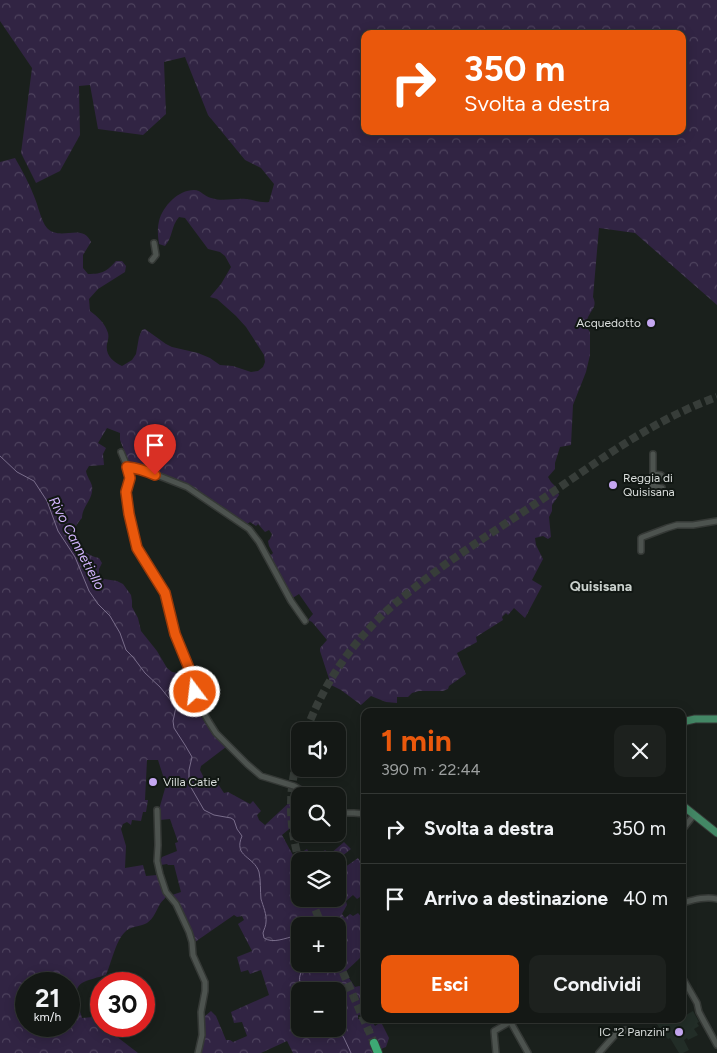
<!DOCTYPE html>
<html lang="it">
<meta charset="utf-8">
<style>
:root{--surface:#141815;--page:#1d211e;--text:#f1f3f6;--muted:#9da0a0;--line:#333734;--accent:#ea580c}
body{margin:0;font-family:Figtree,sans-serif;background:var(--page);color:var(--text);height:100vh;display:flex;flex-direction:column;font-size:19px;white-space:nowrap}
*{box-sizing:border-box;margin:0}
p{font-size:16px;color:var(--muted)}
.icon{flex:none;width:28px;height:28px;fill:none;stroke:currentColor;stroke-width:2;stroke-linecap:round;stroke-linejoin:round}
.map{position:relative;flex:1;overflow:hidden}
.side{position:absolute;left:361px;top:708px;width:325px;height:315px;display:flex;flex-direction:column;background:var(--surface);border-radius:10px;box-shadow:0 2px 12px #0003,0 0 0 1px var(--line)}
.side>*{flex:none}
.banner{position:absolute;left:361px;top:30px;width:325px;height:105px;border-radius:10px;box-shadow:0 2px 12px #0003,0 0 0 1px var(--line);background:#ea580c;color:#fff;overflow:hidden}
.controls{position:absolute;left:291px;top:722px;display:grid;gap:10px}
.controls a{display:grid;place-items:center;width:55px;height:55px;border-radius:10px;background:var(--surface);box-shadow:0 2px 12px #0003,0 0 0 1px var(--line);font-size:25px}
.speed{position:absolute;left:15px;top:972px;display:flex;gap:10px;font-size:25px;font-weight:700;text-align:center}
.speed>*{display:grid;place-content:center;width:65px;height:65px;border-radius:50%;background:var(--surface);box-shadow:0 2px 12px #0003,0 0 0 1px var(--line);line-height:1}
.speed small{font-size:12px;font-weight:400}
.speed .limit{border:8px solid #d22;background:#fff;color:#111}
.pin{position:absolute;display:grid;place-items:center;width:42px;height:42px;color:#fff;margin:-51px -21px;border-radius:50% 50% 50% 0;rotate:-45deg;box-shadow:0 0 5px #0007}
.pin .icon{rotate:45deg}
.me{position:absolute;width:55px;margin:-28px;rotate:345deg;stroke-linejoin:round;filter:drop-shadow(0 0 4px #0008)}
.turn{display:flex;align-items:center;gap:18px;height:105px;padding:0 20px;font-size:22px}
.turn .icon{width:65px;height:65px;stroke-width:2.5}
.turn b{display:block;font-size:35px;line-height:42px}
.round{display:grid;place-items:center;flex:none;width:52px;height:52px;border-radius:10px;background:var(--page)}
.summary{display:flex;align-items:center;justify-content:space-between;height:85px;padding:0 20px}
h1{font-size:30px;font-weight:700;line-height:38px;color:var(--accent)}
.cta{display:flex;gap:10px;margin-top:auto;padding:10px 20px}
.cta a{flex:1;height:58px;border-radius:10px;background:var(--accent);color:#fff;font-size:20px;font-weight:700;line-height:58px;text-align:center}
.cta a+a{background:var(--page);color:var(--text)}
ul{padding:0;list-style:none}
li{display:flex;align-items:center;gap:15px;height:70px;padding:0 20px;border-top:1px solid var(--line)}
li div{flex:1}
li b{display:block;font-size:19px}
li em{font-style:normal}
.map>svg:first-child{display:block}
.built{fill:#222d27}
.forest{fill:url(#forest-crowns);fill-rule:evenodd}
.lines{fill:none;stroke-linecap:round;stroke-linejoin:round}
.stream{stroke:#796d8b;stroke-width:1}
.highway-tunnel{stroke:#373d39;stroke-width:8;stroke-dasharray:8 4;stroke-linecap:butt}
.minor-casing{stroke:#353936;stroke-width:8}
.major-casing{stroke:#353936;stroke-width:9}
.highway-casing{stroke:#353936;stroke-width:10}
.minor{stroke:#4d534f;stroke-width:5}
.major{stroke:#438765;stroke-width:7}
.highway{stroke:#3da974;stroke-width:8}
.route-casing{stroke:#983908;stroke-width:12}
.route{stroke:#ea580c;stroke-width:9}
.poi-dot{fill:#c5a7f1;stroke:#111713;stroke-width:2}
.labels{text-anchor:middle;stroke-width:4;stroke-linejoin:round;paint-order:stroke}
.poi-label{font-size:12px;fill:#dbdfdd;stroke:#111713;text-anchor:end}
.water-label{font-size:14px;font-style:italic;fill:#d1b3fc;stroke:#111713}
.neighbourhood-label{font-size:14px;font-weight:bold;fill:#c9d0cc;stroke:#111713}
</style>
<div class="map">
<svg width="717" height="1053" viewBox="0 0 717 1053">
<defs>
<pattern id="forest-crowns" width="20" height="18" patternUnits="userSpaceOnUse" patternTransform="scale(1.25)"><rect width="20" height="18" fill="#312443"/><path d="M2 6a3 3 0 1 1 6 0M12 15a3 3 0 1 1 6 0" fill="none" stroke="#4e435e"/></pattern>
</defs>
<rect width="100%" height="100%" fill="#1a201c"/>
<path class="built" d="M693,1011L699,1022L697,1023L699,1026L694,1029L698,1035L688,1040L687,1038L684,1040L689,1050L683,1053H679L670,1038L668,1039L653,1019H682L683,1013L684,1016Z"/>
<g class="forest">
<path d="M0,0H717V305L635,233L599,228L593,297C598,308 590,310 587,320C587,323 587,325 587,328L590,332V355L586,372L573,405L571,445L560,447L555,463V469L548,477L551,482L556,487L559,495L552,505V511L549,517L551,537L548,539L543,536L535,538L536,545L543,559L532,580L542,586L525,618L514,608L508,615L506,613L502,617L503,620L476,637L477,642L457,653L466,674L449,686L448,689L443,691H419L412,693L408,697H397V703L386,702L371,696L361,705L341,690L331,685L320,651V648L327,640L312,622L308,620L313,614L299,594L291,599L264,547L271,555L273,553L269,546L268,541L270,539L272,534L269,530L265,532L258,524L256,526L250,522L246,525L189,486L129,463L120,440V433L107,428L98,443L106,448L103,454L104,465L89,466L86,471C87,477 91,481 92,486C94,499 82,506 82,518C74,526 72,536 76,547C84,550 90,557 99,558L102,563L99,569V575L104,579L117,581L123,584L131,595L132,601V607L138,618L141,631L157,651L167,668L172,672L179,673L187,672L199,713L212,734L226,747L201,766L200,770L207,784L216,781L224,793L228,792L250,804L253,801L261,811L257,815L259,820L265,825L291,801L300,813V820L282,835L294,857L307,849L314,861H300V899H338V872L358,858L365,869V895H363L357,899L353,895L346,901L347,905L342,914L345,918L350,914L353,916L358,913L363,919L365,918V954H363L359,959L345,972L355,987L359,986L365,988V1014L358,1015V1019L371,1020L375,1026L381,1022L389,1038L386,1047L381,1049L376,1039L372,1042L374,1053H293L287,1041L261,1053H200L203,1046L205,1016L211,1011L216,1016L226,1040H230L233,1042L247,1036L242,1022L234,1023L231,1012L269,995L261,970L250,974L248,970L241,972L237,957L252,951L238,924L244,920L242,916L237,917L234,915L195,942L180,910L172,895L181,892L174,865H168L167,864L161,865V859L162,857L177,851L175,843L178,842L170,819L160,820L159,814L160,806L166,785L158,760H147L145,800H148L146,812H143L141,821L132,820L131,825L127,822L123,824L121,829L126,846L125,868L143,865L146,876L157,875L162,887L168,895C166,897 162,901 160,904C156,911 154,918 147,923C140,927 130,926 125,932C116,940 111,964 106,975C100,977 86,980 82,983C71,989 80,1009 82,1018L93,1017L101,1025V1026H103L138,1053H0V162L15,158C22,170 29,183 34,196C38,205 41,221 47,228C61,242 82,222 91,242L83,255V268L88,274C103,274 107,271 116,261H122L126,266L125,272L98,289L89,299L90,311C98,317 105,323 108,333C109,337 108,340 107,344C105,355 113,362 122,366L132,360L136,354L139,337L142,330L145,329L166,344L172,347L198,353L210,358L220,365L233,366L251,372L258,371L263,367L265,362L264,355L246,327L236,316L217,299L210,297L221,284L231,267L225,256L220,252L208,249L185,218L179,217C171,226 173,237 165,246L159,244C158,237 157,229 159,221C163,206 178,190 194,190C201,190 205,197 211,198C223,202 234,198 246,199C254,200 261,203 269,202L274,184L261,168L245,160L208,115L185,57L164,62L166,114L143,135L98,129L90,85L79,86L80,135L60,171L36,183L21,153L32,68L0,21ZM365,34H682V131H365ZM300,926H338V964H300ZM26,984H69V1026H26ZM300,991H338V1029H300Z"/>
<path d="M344,842L351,849L336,861H316L319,859L317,856L325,850L330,854Z"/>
</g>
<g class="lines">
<g class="stream">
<path d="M0,456L17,472L34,481L47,501L58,531L75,557L89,591L98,604L110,616L120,633L126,650L133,657L145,673L160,687L176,707L173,721L174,728L185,745L192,757L189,770V784L204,810L214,815L231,818L234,820L237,829L242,836C233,857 254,856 259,872C261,881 260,890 261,899C263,906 267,915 266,922C266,926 264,929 263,933L264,938C273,944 285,938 295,936L299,940L300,944"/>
<path d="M300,1000L297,988L300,982C298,975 303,971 304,964"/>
<path d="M338,1028L344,1038L351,1053"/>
</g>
<g class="highway-tunnel">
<path d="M306,731C321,692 340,660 369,629C380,616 394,604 408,593C447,561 490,534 532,506C591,467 649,421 717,397"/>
<path d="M300,749C288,789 288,823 300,864"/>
<path d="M311,899L322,926"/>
<path d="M338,961L374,1043"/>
</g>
<g class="minor-casing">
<g id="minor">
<path d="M152,260L156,255L154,243"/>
<path d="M121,452L129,471L130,478L126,493L137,548L165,593L179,645L193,678L196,688L195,692L201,708L209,722L216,733L247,764L261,776L294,786L311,796"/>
<path d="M653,454V474L661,475V477C658,478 655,477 652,478L654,483L652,487L653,488L657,487L662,488L661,493"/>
<path d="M127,467L133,468L144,470L187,487L249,529L259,542L291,601L305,621"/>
<path d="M641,551V538L643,537L667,528L677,525H693L717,521"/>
<path d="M157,810L158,845L157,861L160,874L166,892L176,904L189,932L192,942L193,955L205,982V991L201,1012L202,1035L198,1053"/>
<path d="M338,813H354L365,814"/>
<path d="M682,830L694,815"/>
<path d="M682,903C693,900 706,896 717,899"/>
<path d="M682,977L697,1003L699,1012L706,1025L717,1045"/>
<path d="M510,1021L528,1053"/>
<path d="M496,1053L494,1031L515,1019"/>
<path d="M599,1053L615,1035L625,1030"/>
</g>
</g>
<g class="major-casing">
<g id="major">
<path d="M682,722L695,719H717"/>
<path d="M682,805L717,833"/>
</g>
</g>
<g class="highway-casing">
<path id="highway" d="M374,1043L378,1053"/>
</g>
<use href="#minor" class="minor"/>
<use href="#major" class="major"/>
<use href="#highway" class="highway"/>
</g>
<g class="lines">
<g class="route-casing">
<path id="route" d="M155,475C146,471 137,468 127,467L130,478L126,492L129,514L137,548L165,593L175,634L193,678L196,688L195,692"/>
</g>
<use href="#route" class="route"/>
</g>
<g class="poi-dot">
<circle cx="651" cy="323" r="5"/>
<circle cx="613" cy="485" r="5"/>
<circle cx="153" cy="782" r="5"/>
<circle cx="679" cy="1032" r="5"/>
</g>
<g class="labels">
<g class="poi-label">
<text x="641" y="327">Acquedotto</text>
<text x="623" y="482" text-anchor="start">Reggia di<tspan x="623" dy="14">Quisisana</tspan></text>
<text x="163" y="786" text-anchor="start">Villa Catie'</text>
<text x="669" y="1036">IC "2 Panzini"</text>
</g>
<g class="water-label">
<text transform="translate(77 543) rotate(62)" y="5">Rivo Cannetiello</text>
</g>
<g class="neighbourhood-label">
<text x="601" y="591">Quisisana</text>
</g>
</g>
</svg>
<div class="controls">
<a><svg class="icon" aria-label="sound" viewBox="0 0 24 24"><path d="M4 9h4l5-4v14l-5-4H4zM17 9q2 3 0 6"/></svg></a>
<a><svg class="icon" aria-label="search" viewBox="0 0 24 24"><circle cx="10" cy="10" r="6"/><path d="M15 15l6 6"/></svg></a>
<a><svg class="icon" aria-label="layers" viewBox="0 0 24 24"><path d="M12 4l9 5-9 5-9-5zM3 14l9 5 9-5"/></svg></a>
<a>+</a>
<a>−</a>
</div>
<div class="speed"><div>21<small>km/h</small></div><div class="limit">30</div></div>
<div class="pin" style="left:155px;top:475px;background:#d93025"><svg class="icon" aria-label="arrive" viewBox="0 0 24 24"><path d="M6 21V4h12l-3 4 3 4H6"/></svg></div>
<svg class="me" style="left:195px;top:692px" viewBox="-20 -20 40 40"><circle r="17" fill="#ea580c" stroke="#fff" stroke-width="3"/><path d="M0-11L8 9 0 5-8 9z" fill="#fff"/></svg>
<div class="banner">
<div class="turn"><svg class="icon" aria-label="right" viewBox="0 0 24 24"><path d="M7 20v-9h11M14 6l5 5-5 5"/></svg><div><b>350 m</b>Svolta a destra</div></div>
</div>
<section class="side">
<div class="summary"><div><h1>1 min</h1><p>390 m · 22:44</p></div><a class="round"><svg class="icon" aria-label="close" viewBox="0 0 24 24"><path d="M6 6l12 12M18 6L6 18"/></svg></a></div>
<ul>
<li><svg class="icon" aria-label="right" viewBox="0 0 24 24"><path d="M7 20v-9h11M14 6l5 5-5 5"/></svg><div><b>Svolta a destra</b></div><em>350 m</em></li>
<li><svg class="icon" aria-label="arrive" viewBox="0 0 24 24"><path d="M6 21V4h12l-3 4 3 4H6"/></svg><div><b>Arrivo a destinazione</b></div><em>40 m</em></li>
</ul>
<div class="cta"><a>Esci</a><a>Condividi</a></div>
</section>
</div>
